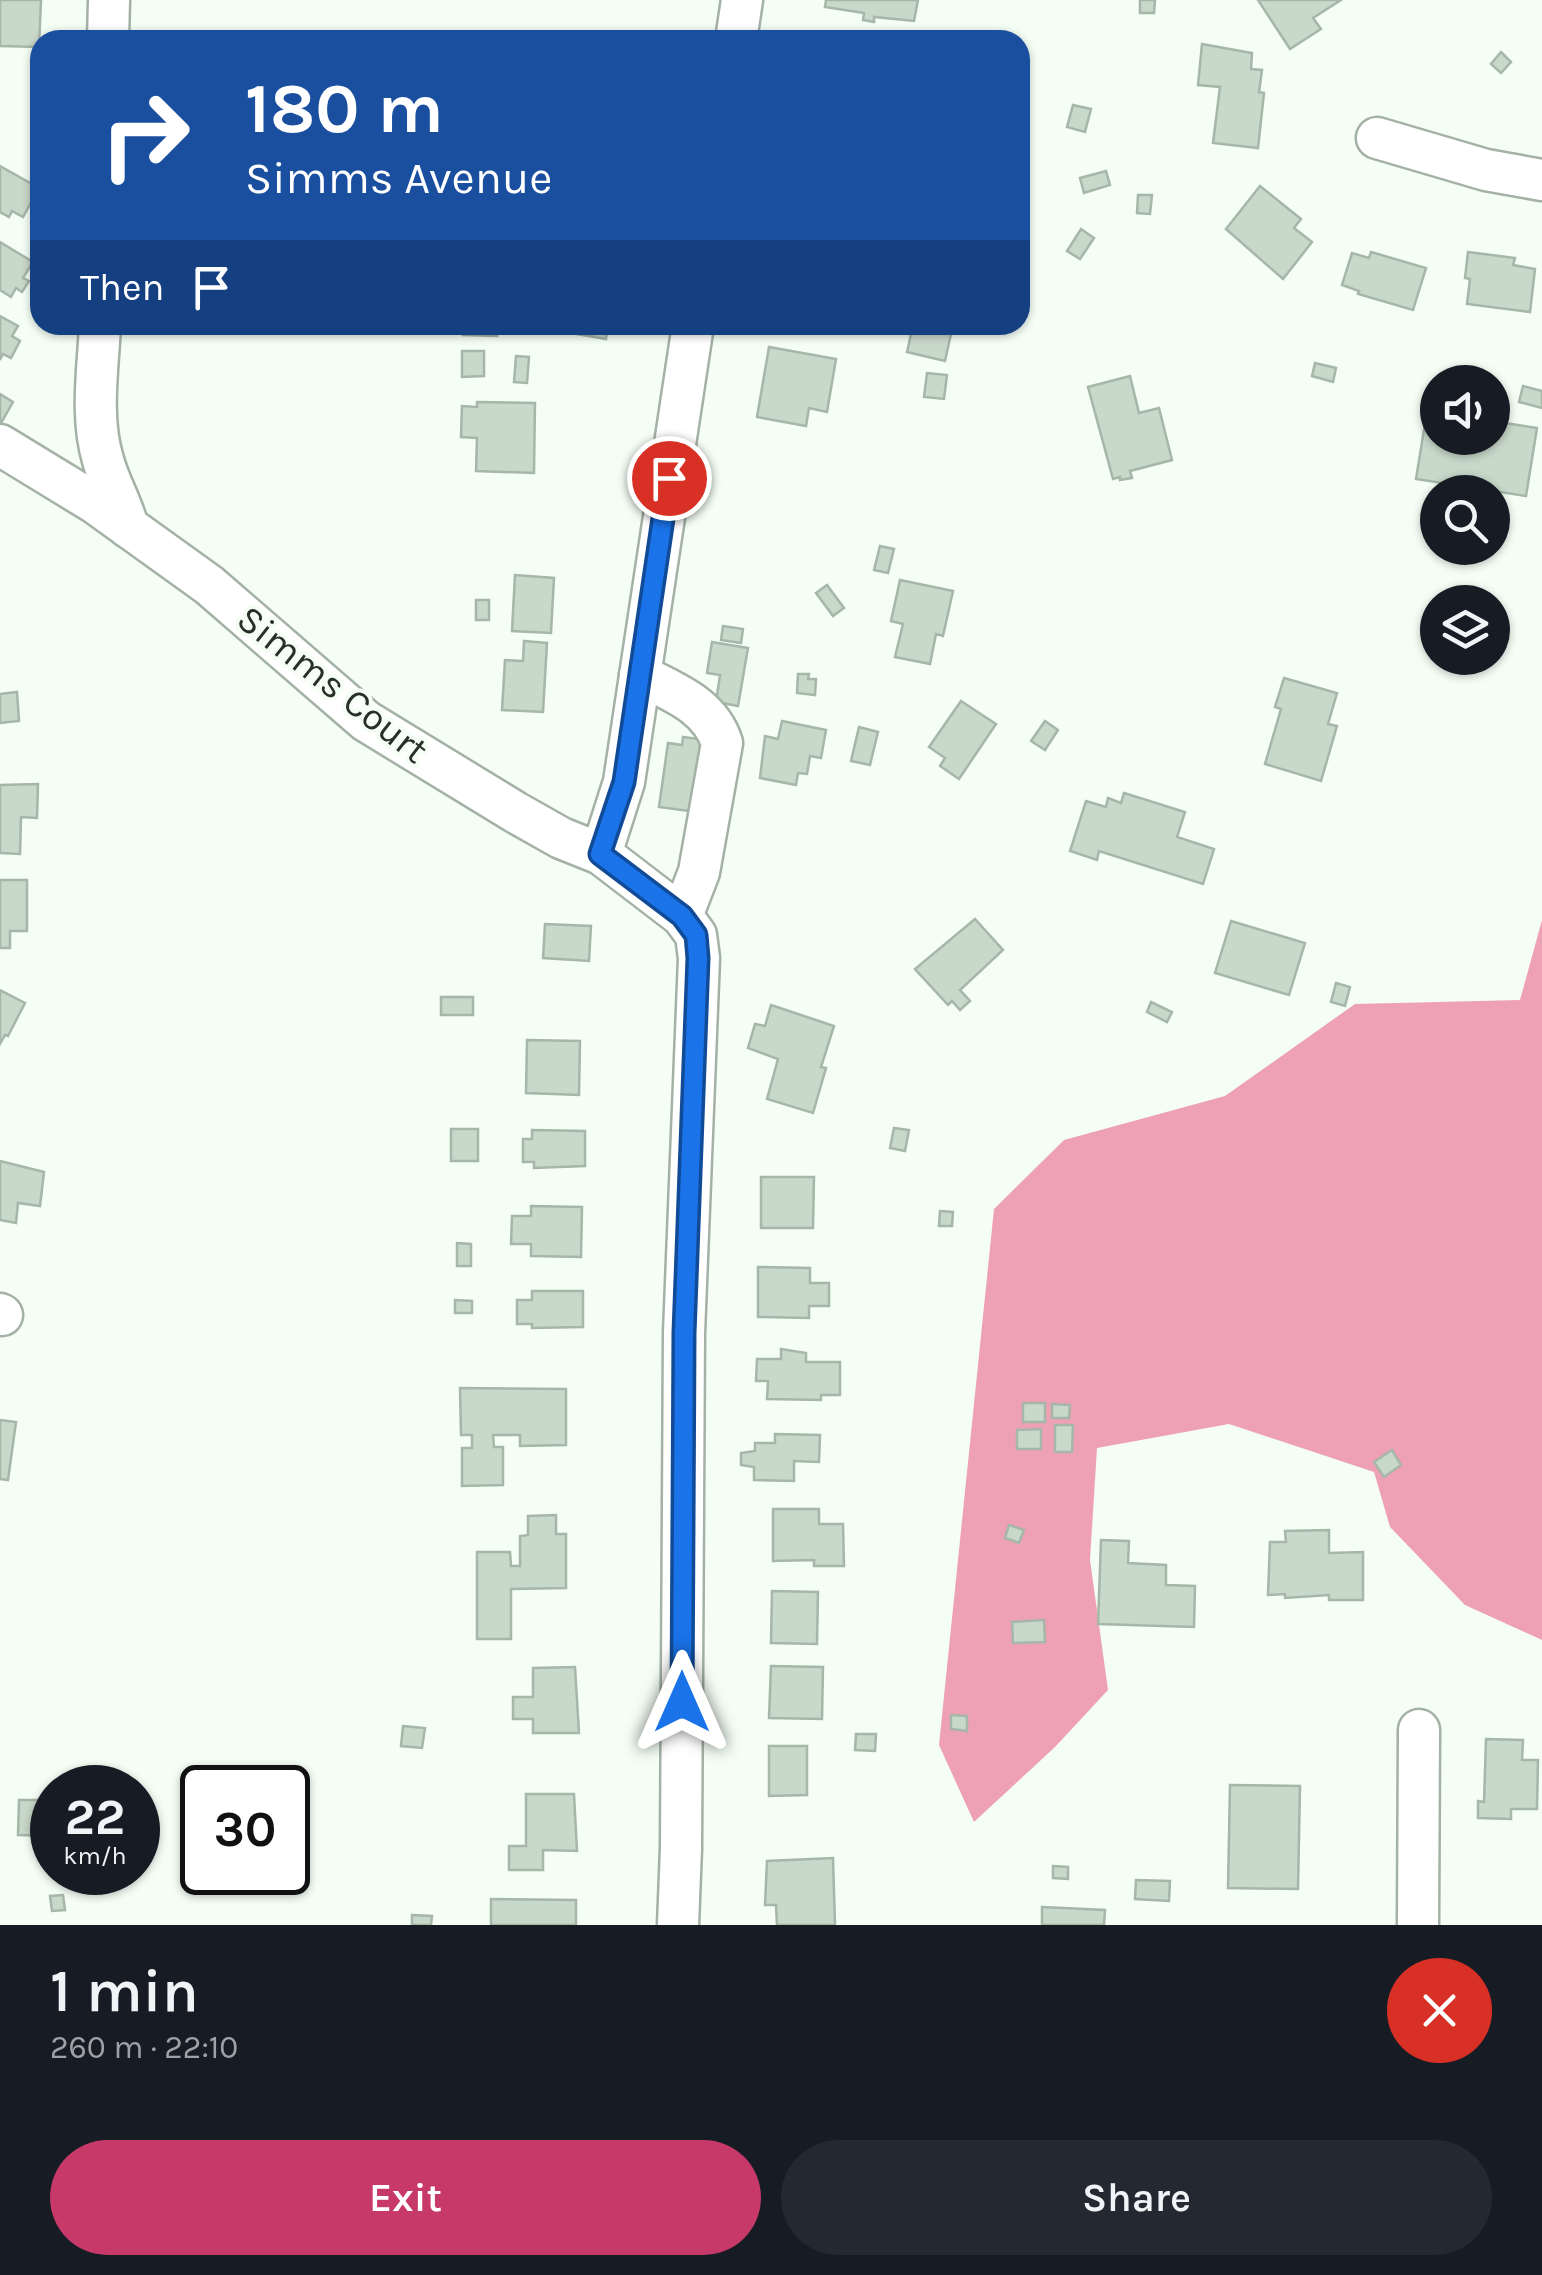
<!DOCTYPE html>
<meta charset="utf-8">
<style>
:root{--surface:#171b24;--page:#242831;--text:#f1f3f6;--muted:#9ea1a6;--accent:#c63969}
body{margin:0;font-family:Karla,sans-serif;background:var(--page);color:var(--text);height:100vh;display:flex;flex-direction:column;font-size:38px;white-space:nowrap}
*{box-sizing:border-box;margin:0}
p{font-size:32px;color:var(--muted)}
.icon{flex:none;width:55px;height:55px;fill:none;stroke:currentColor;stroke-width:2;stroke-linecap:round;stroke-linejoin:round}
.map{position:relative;height:1925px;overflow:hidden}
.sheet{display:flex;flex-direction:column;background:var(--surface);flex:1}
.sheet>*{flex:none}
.top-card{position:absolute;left:30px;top:30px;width:1000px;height:305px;border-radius:30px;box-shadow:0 2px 8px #0004;background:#1a4fa0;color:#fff;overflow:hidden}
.tools{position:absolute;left:1420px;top:365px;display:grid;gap:20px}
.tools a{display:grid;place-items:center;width:90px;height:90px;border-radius:50%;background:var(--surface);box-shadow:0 2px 8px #0004;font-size:50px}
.speed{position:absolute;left:30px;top:1765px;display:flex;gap:20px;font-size:50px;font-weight:700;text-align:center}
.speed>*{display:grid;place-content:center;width:130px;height:130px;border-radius:50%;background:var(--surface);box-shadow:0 2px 8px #0004;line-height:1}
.speed small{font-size:25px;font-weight:400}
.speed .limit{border:5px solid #111;border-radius:15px;background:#fff;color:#111}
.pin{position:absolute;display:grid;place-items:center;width:85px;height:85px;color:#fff;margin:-42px;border:5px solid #fff;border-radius:50%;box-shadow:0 2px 10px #0007}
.me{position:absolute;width:110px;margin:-55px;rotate:0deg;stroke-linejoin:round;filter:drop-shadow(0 0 8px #0008)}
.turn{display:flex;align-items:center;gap:35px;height:210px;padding:0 50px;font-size:45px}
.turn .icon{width:130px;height:130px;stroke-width:2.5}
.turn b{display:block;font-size:70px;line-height:85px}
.then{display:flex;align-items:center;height:95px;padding:0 50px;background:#0003;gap:20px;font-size:38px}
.round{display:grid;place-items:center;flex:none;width:105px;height:105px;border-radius:52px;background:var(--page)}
.overview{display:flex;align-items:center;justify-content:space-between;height:170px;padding:0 50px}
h1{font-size:60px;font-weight:600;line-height:75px}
.action{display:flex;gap:20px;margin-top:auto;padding:20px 50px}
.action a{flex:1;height:115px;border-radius:60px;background:var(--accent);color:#fff;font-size:40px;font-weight:600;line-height:115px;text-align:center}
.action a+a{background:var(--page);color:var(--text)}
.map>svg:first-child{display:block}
.forest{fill:#eea1b3}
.building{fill:#c8d8c9;stroke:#a6b6a8;stroke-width:2.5}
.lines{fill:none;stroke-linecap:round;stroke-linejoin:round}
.minor-casing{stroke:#a3b2a4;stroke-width:45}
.minor{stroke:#fff;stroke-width:40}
.route-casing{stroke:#114b97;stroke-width:25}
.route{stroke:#1a73e8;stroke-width:18}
.labels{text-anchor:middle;stroke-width:8;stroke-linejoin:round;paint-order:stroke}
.street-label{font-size:38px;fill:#282e29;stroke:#f4fef5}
</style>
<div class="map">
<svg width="1542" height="1925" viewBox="0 0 1542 1925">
<rect width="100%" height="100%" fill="#f4fef5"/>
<path class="forest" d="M1542,920V1640L1465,1605L1390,1527L1374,1472L1229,1424L1097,1448L1090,1560L1108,1690L1055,1747L974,1822L939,1745L994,1209L1064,1140L1225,1096L1355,1004L1520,1000Z"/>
<g class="building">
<path d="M0,0H41L39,47L0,46Z"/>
<path d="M826,0H918L914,21L874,17V22L863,20L864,13L825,7Z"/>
<path d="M1140,0H1155L1154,13H1140Z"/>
<path d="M1258,0H1341L1313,18L1321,29L1290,49Z"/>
<path d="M1202,44L1252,53L1251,69L1262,70L1259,92L1264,93L1258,148L1213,143L1220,87L1198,85Z"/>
<path d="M1501,52L1511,62L1501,73L1491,64Z"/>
<path d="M1073,105L1091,109L1085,132L1067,127Z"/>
<path d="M0,166L39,188L23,217L12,211L9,217L0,212Z"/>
<path d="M1106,171L1110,185L1084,193L1080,178Z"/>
<path d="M1260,186L1301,219L1294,228L1312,242L1283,279L1226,229Z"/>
<path d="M1138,195H1152L1150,214L1137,213Z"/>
<path d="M1081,229L1094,238L1080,259L1067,251Z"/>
<path d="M0,242L33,262L23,278L29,281L22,292L16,288L11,297L0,290Z"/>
<path d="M1371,252L1426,268L1413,310L1358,294L1359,291L1342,285L1352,253L1369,258Z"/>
<path d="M1468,252L1515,258L1513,265L1535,269L1530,312L1467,304L1470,279L1465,278Z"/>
<path d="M0,316L18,326L12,336L20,341L11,358L3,354L0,360Z"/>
<path d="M463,325H497V336L463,335Z"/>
<path d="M542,325H608L606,339L542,328Z"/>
<path d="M913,325H953L945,361L907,352Z"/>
<path d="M769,347L836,359L827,412L809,408L806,426L757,417Z"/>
<path d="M462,351H484V376L462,377Z"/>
<path d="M516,356L529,357L527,383L514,382Z"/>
<path d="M1315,363L1336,368L1333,382L1312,376Z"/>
<path d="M927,373L947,375L944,399L924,397Z"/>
<path d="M1130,376L1139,413L1159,408L1172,460L1130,471L1132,478L1120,480V477L1113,479L1088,387Z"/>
<path d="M1523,386L1542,391V408L1519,402Z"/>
<path d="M0,394L13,402L0,425Z"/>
<path d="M477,402L535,403L534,473L476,471L477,438L461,437L462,406L477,407Z"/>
<path d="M1427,411L1438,413V438H1492V421L1537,428L1526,496L1416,479Z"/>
<path d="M880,546L894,549L888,573L874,570Z"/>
<path d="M515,575L554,578L551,633L512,631Z"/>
<path d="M900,580L953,591L943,636L936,634L930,664L895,657L903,624L891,621Z"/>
<path d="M827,585L844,608L833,616L816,593Z"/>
<rect x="476" y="600" width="13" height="20"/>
<path d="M723,626L743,629L741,643L721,640Z"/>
<path d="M524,641L547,643L543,712L502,710L505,660L523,661Z"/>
<path d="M712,642L748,648L738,706L716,702L720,675L707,673Z"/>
<path d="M798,674H809L808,679H816L815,695L797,693Z"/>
<path d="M1284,678L1337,693L1328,724L1337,726L1321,781L1265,764L1281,709L1275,707Z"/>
<path d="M17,692L19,721L0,723V694Z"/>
<path d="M961,701L996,724L959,779L940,766L945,758L929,747Z"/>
<path d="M782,721L826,730L821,758L810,756L807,774L798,773L796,785L760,778L765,736L778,739Z"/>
<path d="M1045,721L1058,730L1045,750L1031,741Z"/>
<path d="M859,727L878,732L870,765L851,761Z"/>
<path d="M683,737L715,741L704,813L659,807L668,743L682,745Z"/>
<path d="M38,784L37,818L21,817L20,854L0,853V785Z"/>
<path d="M1124,793L1185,812L1177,837L1214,849L1203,884L1099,851L1097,860L1070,851L1086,801L1106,807L1108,798L1121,803Z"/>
<path d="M0,880H27V931H10V948H0Z"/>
<path d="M975,919L1003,950L960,990L970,1001L960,1010L952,1001L948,1005L915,969Z"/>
<path d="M1231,921L1305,943L1289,995L1215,973Z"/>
<path d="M545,924L591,926L589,961L543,958Z"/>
<path d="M1336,983L1350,987L1345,1006L1331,1002Z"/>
<path d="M0,990L25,1003L8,1036L5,1035L0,1044Z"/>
<rect x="441" y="997" width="32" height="18"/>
<path d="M1151,1002L1172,1012L1167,1022L1147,1012Z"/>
<path d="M771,1005L834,1026L821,1067L826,1068L813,1113L767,1099L778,1059L748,1048L755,1024L765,1026Z"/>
<path d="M527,1040L580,1041L579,1095L526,1093Z"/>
<path d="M894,1128L909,1130L905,1151L890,1148Z"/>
<rect x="451" y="1129" width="27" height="32"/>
<path d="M532,1130L585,1131V1166L534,1168V1162H523V1139H532Z"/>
<path d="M0,1161L44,1172L40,1206L18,1203L16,1223L0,1220Z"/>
<path d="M761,1177H814L813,1228H761Z"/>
<path d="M531,1206L582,1207L581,1257L531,1256V1244H511L512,1216H531Z"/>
<path d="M940,1211L953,1212L952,1226H939Z"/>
<path d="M457,1243L471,1244V1266H457Z"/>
<path d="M758,1267L810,1268V1283H829V1306H809V1318L758,1317Z"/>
<path d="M532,1291H583V1327L532,1328V1324H517V1300H532Z"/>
<path d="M455,1300L472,1301V1313H455Z"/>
<path d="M781,1349L806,1353V1362H840V1395H821V1400L767,1399L768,1381H756L757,1359H781Z"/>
<path d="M460,1388L566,1389V1445L520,1446V1435H493L494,1447H503V1485L462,1486V1448H472V1435H461Z"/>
<rect x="1023" y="1403" width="22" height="19"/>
<path d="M1052,1404L1070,1405L1069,1418H1052Z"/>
<path d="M0,1420L16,1422L8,1480L0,1479Z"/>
<path d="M1055,1425H1073L1072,1452H1055Z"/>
<path d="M1041,1429V1449H1017V1430Z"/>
<path d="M775,1434L820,1435L819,1462L794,1461V1481L754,1480V1467L741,1465V1453L755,1451V1443H775Z"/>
<path d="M1392,1450L1401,1465L1384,1477L1374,1462Z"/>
<path d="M773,1509H819V1524H843L844,1566H814V1560L773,1561Z"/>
<path d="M556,1515V1534H566V1588L511,1589V1639H477V1552H510L511,1566H520V1536L528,1535V1516Z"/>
<path d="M1009,1525L1024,1530L1019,1543L1005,1538Z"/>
<path d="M1329,1530V1553L1363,1552V1600H1329V1595L1285,1598V1594L1268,1595L1270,1542H1286L1285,1531Z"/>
<path d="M1101,1540L1129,1541L1128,1563L1166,1565V1585L1195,1586L1194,1627L1098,1624Z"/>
<path d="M772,1591L818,1592L817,1644L771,1643Z"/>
<path d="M1044,1620L1045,1642L1013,1643L1012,1622Z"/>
<path d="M771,1666L823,1667L822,1719L769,1718Z"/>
<path d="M575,1667L579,1733H533V1719H513V1697H533V1668Z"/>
<path d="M951,1715L967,1716V1731L951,1729Z"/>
<path d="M403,1726L425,1728L422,1748L401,1746Z"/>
<path d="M856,1734H876L875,1751L855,1750Z"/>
<path d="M1486,1739L1523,1740L1522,1760H1538L1537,1809H1511V1819L1478,1818V1801L1484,1802Z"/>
<path d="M769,1746H807V1795L769,1796Z"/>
<path d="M1230,1785L1300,1786L1298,1889L1228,1888Z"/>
<path d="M526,1794H574L577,1851L543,1850V1870H509V1846H526Z"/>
<path d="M19,1800H52V1836L18,1835Z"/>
<path d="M833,1858L835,1925H777L776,1905H765L767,1861Z"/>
<path d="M1053,1866L1068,1867V1879L1053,1878Z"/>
<path d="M1136,1880L1170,1881L1169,1901L1135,1899Z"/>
<path d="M63,1895L65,1910L52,1911L50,1896Z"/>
<path d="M491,1899L576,1900V1925H491Z"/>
<path d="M1042,1907L1105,1910L1104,1925H1042Z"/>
<path d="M412,1915L432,1916L431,1925H412Z"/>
</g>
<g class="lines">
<g class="minor-casing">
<g id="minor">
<path d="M108,40L109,0"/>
<path d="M736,40L742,0"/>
<path d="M1377,138L1486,170L1542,180"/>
<path d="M100,325C98,369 90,417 103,460C109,483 122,504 128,527"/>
<path d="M0,445L95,503L209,585L366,721L515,812L561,838L601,854L682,916L696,935L699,958L684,1333L681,1848L678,1925"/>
<path d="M640,675C673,692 710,705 722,743L699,872L682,916"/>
<path d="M601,854L624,782L693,325"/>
<path d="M0,1314L2,1315"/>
<path d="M1418,1925L1419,1730"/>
</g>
</g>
<use href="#minor" class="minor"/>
</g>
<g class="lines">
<g class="route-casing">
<path id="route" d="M669,478L624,782L600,854L682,916L696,935L698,958L684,1333L682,1702"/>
</g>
<use href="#route" class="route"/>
</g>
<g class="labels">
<g class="street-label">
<text transform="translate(333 684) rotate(38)" y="13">Simms Court</text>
</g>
</g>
</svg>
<div class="tools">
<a><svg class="icon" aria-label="sound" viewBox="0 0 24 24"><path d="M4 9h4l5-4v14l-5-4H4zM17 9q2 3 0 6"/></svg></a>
<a><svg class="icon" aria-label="search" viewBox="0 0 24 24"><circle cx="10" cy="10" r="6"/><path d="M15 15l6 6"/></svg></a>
<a><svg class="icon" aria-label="layers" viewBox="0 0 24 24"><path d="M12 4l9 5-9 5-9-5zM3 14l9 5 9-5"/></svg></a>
</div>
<div class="speed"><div>22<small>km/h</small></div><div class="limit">30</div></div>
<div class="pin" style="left:669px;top:478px;background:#d93025"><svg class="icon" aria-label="arrive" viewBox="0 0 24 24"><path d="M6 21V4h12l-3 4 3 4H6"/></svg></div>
<svg class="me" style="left:682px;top:1702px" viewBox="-20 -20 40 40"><path d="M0-17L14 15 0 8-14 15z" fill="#1a73e8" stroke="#fff" stroke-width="4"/></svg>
<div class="top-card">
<div class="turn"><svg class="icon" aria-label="right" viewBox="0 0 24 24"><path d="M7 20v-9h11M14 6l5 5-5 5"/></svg><div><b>180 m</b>Simms Avenue</div></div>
<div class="then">Then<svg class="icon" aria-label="arrive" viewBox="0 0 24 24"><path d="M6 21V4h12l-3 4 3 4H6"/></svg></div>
</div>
</div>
<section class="sheet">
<div class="overview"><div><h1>1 min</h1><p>260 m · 22:10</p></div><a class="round" style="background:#d93025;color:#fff"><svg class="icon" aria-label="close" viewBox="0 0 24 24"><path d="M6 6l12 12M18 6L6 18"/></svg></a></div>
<div class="action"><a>Exit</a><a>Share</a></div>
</section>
